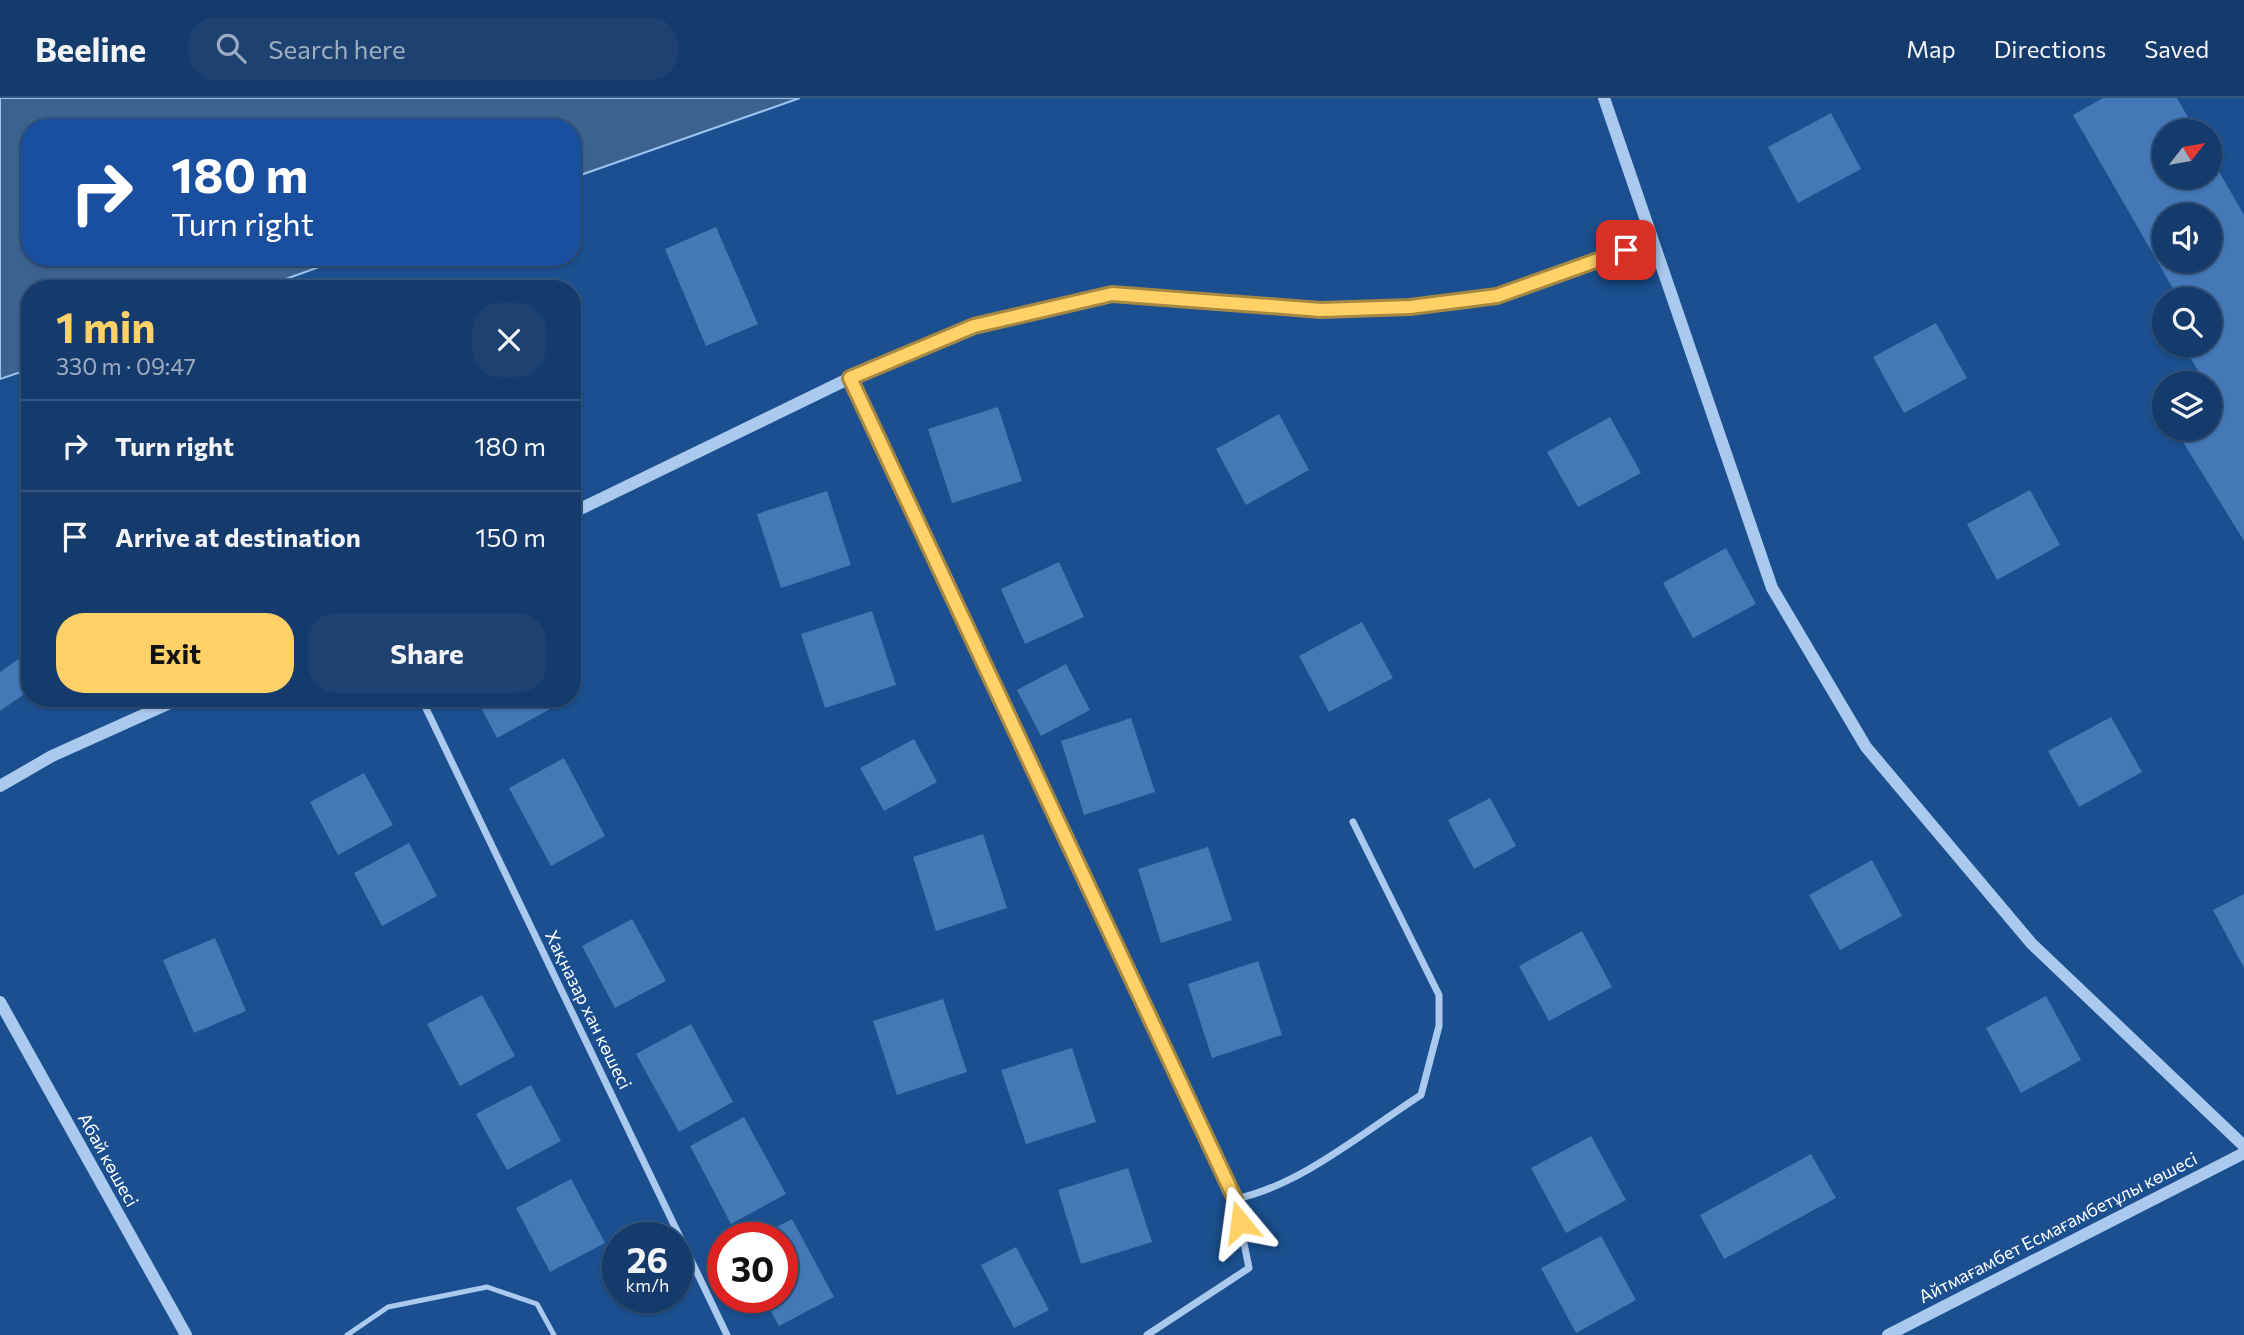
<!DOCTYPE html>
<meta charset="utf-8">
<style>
:root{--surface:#143b6b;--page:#1d4271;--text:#f1f3f6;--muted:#9dadc1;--line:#33557e;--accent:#ffd166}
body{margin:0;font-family:Commissioner,sans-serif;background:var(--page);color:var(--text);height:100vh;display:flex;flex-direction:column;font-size:26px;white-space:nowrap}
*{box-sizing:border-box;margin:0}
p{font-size:23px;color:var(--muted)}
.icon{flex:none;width:38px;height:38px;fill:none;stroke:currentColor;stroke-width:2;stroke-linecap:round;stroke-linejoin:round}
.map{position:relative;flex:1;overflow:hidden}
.sheet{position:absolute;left:21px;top:182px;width:560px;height:427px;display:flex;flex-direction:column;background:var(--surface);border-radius:28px;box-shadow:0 2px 5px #0004,0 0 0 2px var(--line)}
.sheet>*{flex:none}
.banner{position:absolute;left:21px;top:21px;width:560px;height:147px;border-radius:28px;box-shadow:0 2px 5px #0004,0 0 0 2px var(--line);background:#1a4fa0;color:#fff;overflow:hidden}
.needle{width:46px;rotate:59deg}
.fabs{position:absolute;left:2152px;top:21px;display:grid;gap:14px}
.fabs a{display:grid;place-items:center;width:70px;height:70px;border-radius:50%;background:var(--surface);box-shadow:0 2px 5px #0004,0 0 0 2px var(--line);font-size:35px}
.speed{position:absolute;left:602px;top:1124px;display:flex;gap:14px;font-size:35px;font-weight:700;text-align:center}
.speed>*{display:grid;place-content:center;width:91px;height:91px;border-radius:50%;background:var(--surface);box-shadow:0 2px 5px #0004,0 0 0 2px var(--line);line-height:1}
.speed small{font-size:18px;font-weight:400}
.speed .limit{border:10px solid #d22;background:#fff;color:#111}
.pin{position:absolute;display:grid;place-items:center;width:60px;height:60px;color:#fff;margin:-30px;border-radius:14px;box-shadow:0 4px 10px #0006}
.me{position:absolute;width:77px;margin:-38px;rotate:344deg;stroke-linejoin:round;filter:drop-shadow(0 0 5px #0008)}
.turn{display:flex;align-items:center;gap:24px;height:147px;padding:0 35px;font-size:32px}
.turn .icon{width:91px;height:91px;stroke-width:2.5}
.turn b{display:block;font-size:49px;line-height:60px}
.round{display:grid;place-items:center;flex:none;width:74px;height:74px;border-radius:28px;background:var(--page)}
.head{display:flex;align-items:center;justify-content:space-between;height:119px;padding:0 35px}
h1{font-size:42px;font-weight:700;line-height:52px;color:var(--accent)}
.action{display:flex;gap:14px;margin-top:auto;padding:14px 35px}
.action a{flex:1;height:80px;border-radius:28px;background:var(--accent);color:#111;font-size:28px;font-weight:700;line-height:80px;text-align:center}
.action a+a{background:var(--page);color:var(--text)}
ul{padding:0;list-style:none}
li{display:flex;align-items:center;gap:21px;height:91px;padding:0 35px;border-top:2px solid var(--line)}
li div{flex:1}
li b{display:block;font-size:26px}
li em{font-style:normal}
header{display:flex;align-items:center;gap:42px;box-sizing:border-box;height:98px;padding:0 35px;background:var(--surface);border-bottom:2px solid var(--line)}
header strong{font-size:33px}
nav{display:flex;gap:38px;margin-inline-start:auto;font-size:24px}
.search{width:490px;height:63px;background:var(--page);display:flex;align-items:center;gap:18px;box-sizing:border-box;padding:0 24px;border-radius:28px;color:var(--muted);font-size:26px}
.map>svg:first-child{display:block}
.water{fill:#3c6290;stroke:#9cc4f0;stroke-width:2}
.building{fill:#4478b7;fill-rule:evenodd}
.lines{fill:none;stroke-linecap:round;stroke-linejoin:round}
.service{stroke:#a9c9ee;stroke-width:5}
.minor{stroke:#a9c9ee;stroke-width:7}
.tertiary{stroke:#a9c9ee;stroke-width:12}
.route-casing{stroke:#a68842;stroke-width:18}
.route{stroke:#ffd166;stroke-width:12}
.labels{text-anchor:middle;stroke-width:5;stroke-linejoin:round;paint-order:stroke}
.street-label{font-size:18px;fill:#fff;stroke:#1b4f8f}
</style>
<header>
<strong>Beeline</strong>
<div class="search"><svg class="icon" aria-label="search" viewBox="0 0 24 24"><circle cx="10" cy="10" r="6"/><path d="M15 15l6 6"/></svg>Search here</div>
<nav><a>Map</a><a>Directions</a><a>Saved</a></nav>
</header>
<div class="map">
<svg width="2244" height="1237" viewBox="0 0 2244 1237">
<rect width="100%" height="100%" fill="#1b4f8f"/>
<path class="water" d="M0,0H800L572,80V30H30V159H347L258,191H30V271L0,281Z"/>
<g class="building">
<path d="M2103,0H2177L2196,33H2165V79H2210V58L2244,117V443L2175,331H2210V285H2185L2200,276L2183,247H2210V201H2179L2073,17ZM2165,117H2210V163H2165Z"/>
<path d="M1831,15L1861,71L1798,105L1768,49Z"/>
<path d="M716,129L758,226L706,248L665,151Z"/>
<path d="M1936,225L1967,280L1904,315L1873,259Z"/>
<path d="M2165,298V315L2157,302Z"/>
<path d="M998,309L1022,383L952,405L928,331Z"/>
<path d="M1279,316L1309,372L1246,407L1216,351Z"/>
<path d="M1610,319L1641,375L1578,409L1547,354Z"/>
<path d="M2030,392L2060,447L1997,482L1967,426Z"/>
<path d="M827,393L851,467L781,490L757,416Z"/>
<path d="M1726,450L1756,506L1693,540L1663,485Z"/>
<path d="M1059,464L1084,519L1025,546L1001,491Z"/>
<path d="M872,513L896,587L825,610L801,536Z"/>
<path d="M1362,524L1393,580L1329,614L1299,558Z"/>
<path d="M30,553V592L0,613V574Z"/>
<path d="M1066,566L1090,612L1041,638L1017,592Z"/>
<path d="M476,600H546L552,610L497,640Z"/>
<path d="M2111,619L2142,674L2079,709L2048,653Z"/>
<path d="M1131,620L1155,694L1084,717L1061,643Z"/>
<path d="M914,641L937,684L884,713L860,670Z"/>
<path d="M564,660L605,738L551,768L509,690Z"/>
<path d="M364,675L393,727L338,757L310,704Z"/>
<path d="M1490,700L1516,748L1474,771L1448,722Z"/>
<path d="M983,736L1007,810L936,833L913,759Z"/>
<path d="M409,745L437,798L382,828L354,775Z"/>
<path d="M1208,749L1232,822L1161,845L1138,771Z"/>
<path d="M1872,762L1902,818L1840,852L1809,797Z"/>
<path d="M2244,796V870L2213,812Z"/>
<path d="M632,821L666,883L615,910L582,848Z"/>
<path d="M1582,833L1612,889L1549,923L1519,868Z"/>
<path d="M215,840L246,913L194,935L163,862Z"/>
<path d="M1258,863L1282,937L1212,960L1188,886Z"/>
<path d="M482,897L515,958L460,988L427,926Z"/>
<path d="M2046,898L2081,962L2021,995L1986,930Z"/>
<path d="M943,901L967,974L897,997L873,923Z"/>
<path d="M691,926L733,1004L679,1034L636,956Z"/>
<path d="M1072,950L1096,1024L1026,1046L1001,972Z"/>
<path d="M531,987L561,1043L507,1072L476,1016Z"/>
<path d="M744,1019L786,1096L731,1126L690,1048Z"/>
<path d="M1591,1038L1626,1102L1566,1135L1531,1070Z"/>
<path d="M1811,1056L1836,1100L1724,1161L1700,1117Z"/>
<path d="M1128,1070L1152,1144L1081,1166L1058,1092Z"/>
<path d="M571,1081L605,1145L550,1174L516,1110Z"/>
<path d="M792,1121L834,1199L779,1228L763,1199H782V1139H757Z"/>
<path d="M1601,1138L1636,1202L1576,1235L1541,1170Z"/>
<path d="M1016,1149L1049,1212L1014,1230L981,1167Z"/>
</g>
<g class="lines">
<path class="service" d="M347,1237L388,1209L487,1189L537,1206L554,1237"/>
<g class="minor">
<path d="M850,280L1235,1101L1249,1170L1147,1237"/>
<path d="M421,600L727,1237"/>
<path d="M1235,1101C1300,1088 1365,1033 1421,997L1439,928V897L1353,724"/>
</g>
<g class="tertiary">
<path d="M1604,0L1772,490L1866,649L2031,845L2244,1048"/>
<path d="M572,415L850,280L974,228L1112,196L1321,212L1410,209L1497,198L1652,142"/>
<path d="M0,688L52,658L181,600"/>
<path d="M0,904L186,1237"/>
<path d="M1888,1237L2244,1055"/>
</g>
</g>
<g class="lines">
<g class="route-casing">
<path id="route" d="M1240,1124L1235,1101L850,280L974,228L1112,196L1321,212L1410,209L1497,198L1626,152"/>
</g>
<use href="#route" class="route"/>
</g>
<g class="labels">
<g class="street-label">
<text transform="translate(588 912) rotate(64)" y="6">Хақназар хан көшесі</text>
<text transform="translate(108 1062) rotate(61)" y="6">Абай көшесі</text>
<text transform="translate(2058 1130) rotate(-27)" y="6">Айтмағамбет Есмағамбетұлы көшесі</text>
</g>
</g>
</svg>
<div class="fabs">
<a><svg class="needle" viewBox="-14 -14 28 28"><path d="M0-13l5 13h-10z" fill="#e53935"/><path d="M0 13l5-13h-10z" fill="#9dadc1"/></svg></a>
<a><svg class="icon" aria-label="sound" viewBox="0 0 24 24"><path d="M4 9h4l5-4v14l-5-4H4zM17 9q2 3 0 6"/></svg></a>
<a><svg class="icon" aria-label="search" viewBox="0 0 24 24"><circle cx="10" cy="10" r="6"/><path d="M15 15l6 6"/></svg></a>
<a><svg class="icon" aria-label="layers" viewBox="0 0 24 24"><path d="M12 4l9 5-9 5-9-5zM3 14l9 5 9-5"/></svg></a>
</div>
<div class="speed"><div>26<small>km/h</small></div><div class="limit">30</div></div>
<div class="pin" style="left:1626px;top:152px;background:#d93025"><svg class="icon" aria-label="arrive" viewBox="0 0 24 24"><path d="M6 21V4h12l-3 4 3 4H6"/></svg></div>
<svg class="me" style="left:1240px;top:1124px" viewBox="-20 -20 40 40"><path d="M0-17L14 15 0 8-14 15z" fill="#ffd166" stroke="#fff" stroke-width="4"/></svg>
<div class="banner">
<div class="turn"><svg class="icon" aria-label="right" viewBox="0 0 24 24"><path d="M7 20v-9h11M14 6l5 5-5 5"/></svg><div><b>180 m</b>Turn right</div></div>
</div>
<section class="sheet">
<div class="head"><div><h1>1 min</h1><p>330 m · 09:47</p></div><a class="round"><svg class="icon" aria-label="close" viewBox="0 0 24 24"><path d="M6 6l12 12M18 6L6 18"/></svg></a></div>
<ul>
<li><svg class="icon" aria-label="right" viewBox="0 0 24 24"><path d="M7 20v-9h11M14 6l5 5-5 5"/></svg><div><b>Turn right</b></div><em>180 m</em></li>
<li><svg class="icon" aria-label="arrive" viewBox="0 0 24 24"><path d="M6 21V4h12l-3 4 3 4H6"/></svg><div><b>Arrive at destination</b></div><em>150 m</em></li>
</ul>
<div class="action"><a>Exit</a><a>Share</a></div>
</section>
</div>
